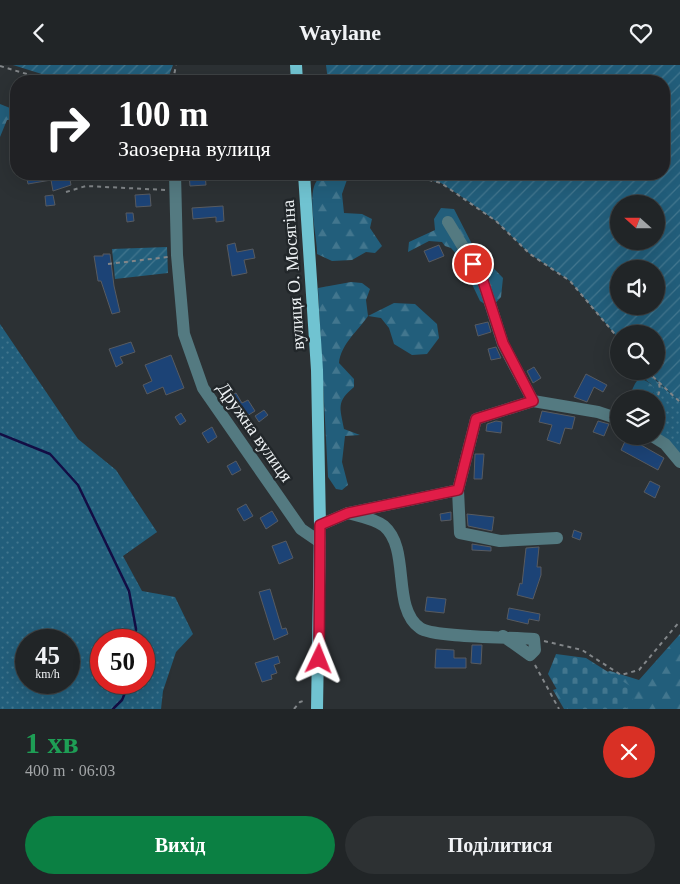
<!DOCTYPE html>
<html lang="uk">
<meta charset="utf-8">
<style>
:root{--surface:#212527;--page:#2d3133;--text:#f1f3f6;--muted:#a2a5a7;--line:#3e4244;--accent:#0b8043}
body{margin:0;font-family:"Times New Roman",serif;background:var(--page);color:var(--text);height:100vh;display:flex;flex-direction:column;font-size:19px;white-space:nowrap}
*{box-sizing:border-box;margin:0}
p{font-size:16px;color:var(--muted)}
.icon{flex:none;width:28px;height:28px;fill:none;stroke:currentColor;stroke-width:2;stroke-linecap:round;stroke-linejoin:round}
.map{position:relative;height:644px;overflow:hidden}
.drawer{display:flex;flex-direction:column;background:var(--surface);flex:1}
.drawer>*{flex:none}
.hud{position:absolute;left:10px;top:10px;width:660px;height:105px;border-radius:20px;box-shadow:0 5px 20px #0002,0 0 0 1px var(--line);background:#202124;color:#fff;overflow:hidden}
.needle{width:32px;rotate:291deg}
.tools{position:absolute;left:610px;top:130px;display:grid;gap:10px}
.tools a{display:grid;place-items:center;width:55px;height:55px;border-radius:50%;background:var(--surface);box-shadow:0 5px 20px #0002,0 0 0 1px var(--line);font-size:25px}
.speed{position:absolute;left:15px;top:564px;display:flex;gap:10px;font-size:25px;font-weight:700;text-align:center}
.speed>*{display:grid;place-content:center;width:65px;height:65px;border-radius:50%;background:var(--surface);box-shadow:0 5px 20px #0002,0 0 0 1px var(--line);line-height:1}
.speed small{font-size:12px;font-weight:400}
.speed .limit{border:8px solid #d22;background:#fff;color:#111}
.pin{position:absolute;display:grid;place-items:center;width:42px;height:42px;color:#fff;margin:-21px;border:2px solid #fff;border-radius:50%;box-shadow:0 1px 5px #0007}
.me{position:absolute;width:55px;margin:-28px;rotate:2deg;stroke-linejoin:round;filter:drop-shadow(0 0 4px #0008)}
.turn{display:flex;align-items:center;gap:18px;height:105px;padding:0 25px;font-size:22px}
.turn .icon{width:65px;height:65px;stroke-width:2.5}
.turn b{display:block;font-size:35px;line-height:42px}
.round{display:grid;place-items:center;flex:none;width:52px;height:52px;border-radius:26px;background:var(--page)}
.summary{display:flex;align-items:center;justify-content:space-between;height:85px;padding:0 25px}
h1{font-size:30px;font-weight:600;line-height:38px;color:#1e9e55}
.action{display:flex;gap:10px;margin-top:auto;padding:10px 25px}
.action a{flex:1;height:58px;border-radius:30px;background:var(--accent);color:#fff;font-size:20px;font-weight:600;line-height:58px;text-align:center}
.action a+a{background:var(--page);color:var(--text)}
header{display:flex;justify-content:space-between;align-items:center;height:65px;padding:0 25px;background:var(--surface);font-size:22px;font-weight:600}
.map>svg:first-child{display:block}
.grass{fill:url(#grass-dots);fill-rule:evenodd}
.forest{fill:url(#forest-firs)}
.cemetery{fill:url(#cemetery-stones)}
.garden{fill:url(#garden-furrows);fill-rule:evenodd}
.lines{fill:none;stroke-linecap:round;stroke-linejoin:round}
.stream{stroke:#130d44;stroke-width:2.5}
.building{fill:#1c4376;stroke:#585b60}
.path{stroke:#828689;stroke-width:2;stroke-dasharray:4 4;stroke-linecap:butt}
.minor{stroke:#547a81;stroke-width:12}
.major{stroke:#70c3d1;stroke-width:12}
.route-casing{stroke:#92132f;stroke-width:12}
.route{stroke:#e11d48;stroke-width:9}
.labels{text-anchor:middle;stroke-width:5;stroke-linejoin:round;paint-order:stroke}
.street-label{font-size:18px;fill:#eff3f5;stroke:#22272a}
</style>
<header><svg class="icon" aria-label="back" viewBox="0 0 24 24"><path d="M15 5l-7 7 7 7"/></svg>Waylane<svg class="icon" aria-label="heart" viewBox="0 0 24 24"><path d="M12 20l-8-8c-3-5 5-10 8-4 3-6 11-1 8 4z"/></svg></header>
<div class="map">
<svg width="680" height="644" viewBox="0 0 680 644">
<defs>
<pattern id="grass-dots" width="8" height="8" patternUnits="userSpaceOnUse" patternTransform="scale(1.25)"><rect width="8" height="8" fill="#225e7b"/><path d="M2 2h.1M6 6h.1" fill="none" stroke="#42768e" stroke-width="1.8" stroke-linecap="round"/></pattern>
<pattern id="forest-firs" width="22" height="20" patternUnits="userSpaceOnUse" patternTransform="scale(1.25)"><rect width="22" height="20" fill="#225e7b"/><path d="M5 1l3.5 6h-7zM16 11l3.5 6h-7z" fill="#42768e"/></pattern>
<pattern id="cemetery-stones" width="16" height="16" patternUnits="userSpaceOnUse" patternTransform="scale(1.25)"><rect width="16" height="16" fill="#225e7b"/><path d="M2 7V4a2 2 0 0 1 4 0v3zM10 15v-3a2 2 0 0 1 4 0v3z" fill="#42768e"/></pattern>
<pattern id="garden-furrows" width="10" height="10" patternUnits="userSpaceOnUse" patternTransform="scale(1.25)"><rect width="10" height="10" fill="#225e7b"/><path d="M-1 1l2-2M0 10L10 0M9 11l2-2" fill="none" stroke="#42768e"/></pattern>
</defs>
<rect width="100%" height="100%" fill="#2c3134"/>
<g class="grass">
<path d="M0,259L78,374L116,405L157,467L123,491L142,526L175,532L193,569L176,587L163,626L161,644H0ZM26,575H69V618H26ZM101,575H144V618H101Z"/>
<path d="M650,310L680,337V399L656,370V334H647L654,327L651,319L646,315Z"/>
</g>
<g class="forest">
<path d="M0,39L15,45L16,54L7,55L0,72Z"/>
<path d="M338,109H349L342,129L344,148L362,149L372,154L370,163L382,181L375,188L366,187L352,195L332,196L317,189C318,174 304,122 320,113C325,111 333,111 339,110Z"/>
<path d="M441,143L454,144L474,183L503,213L501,232L491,243L480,236L459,192L451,183L445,181L442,177L429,176L408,187L409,177L435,165L434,154Z"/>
<path d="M351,217L362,218L370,224L366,235L368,251L394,238L415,239L437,259L439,273L427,289L412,290L394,279L389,263L381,253L368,251C357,267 341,279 339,298L354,314V322C336,337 340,342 344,364L360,370L345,371L342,397L348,420L342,425L336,424L328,412L318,223Z"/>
<path d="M639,314C646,315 655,319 654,327L647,334H626C633,328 632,320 639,314Z"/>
<path d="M680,569V644H564L553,625L610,606L639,615Z"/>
</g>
<path class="cemetery" d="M556,589L586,593L638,626L626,644H568L548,609Z"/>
<g class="garden">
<path d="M13,0H173L167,16H64Z"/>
<path d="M326,0H680V337L647,306H656V269H619V274L570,216L530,189L496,156L468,136L441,118L410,110L382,109H664V16H328ZM619,139H656V176H619ZM619,204H656V241H619Z"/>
<path d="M167,182L168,208L115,214L112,184Z"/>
</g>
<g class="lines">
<g class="stream">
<path d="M0,369L50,389L78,420L129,526L136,564L135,575"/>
<path d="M113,644L122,635L129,618"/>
</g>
</g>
<g class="building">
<path d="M26,109H69L71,120L53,126L51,115L28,119Z"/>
<path d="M189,109H205L206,120L190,121Z"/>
<path d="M150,129L151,141L136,142L135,130Z"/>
<path d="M53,130L55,140L46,141L45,131Z"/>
<path d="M223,141L224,156L216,157V152L193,154L192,143Z"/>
<path d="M126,148H133L134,156L127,157Z"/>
<path d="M235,178L237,187L253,184L255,193L244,195L247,208L232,211L227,180Z"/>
<path d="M439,180L444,191L429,197L424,186Z"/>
<path d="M103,189H110L114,221L120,247L112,249L101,216H98L94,191H103Z"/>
<path d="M488,257L491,267L478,271L475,260Z"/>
<path d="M131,277L135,287L120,292L123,298L116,302L109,284Z"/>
<path d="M496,282L501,293L491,295L488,284Z"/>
<path d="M171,290L184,323L166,330L163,322L147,329L143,320L152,316L145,300Z"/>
<path d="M534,302L541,313L533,318L527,306Z"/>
<path d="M586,309L607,320L603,327L594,322L587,337L574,332Z"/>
<path d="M236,328L242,338L248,335L255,346L242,354L227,333Z"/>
<path d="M264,345L268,350L259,357L255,351Z"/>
<path d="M542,346L575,352L572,364L565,363L560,379L547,375L552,360L539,357Z"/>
<path d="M181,348L186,356L180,360L175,352Z"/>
<path d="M496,356L502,357L501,368L486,366L487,359Z"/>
<path d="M598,356L609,359L604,371L593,367Z"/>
<path d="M212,362L217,372L208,378L202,368Z"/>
<path d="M627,372L664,393L658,405L621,385Z"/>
<path d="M475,389H484L482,414H474Z"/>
<path d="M236,396L241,405L232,410L227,401Z"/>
<path d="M650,416L660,421L655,433L644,427Z"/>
<path d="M246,439L253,451L244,456L237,444Z"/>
<path d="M272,446L278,456L266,464L260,453Z"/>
<path d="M451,447V455L441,456L440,449Z"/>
<path d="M467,449L494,452L492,466L468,461Z"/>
<path d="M574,465L582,468L580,475L572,472Z"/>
<path d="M286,476L293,493L279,499L272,481Z"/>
<path d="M472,479L491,482V486L472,485Z"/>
<path d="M539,482L537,502H541V510L533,534L517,530L520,518L522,519L526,483Z"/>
<path d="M270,524L282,564L286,563L288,569L274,575L259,527Z"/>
<path d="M427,532L446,534L444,548L425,546Z"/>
<path d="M509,543L540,549L539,556L529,554L528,559L507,554Z"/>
<path d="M472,580H482L481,599L471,598Z"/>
<path d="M436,584L454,585V593H466V603H435Z"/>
<path d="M278,591L280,598L274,600L277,608L271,610L272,614L262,617L255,598Z"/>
</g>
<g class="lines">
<g class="path">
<path d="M0,1L50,16"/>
<path d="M173,16L176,0"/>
<path d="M357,109L410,110L441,118L496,156L530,189L570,216L619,274"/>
<path d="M314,110L322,109"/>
<path d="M66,127L86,121L166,125"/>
<path d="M108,199L168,192"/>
<path d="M647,306L680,337"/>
<path d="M656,338L660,324L659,319"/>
<path d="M544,576L582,585L621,610L639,605L680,556"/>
<path d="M535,600L559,644"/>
<path d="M294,644L300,637L306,635"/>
</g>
<g class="minor">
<path d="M175,109L177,190L184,269L203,323L301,464L320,477"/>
<path d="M448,157L482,213L503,279L533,336"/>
<path d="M652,371L665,379L680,397"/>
<path d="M458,425L460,468L500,476L557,473"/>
<path d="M348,448L458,425L476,354L533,336L598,347L619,354"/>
<path d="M320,460L348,448C359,451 375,454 384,461C411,484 391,543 420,563C434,573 512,572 534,574L535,585L530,590L503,571"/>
</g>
<g class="major">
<path d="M296,0L297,16"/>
<path d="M304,109L317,305L320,460L317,644"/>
</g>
</g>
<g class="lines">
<g class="route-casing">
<path id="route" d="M319,594L320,460L348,448L458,425L476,354L533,336L503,278L482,213L473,199"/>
</g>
<use href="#route" class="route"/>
</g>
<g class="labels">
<g class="street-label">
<text transform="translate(293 210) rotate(-94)" y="6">вулиця О. Мосягіна</text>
<text transform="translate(255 367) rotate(55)" y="6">Дружна вулиця</text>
</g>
</g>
</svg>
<div class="tools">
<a><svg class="needle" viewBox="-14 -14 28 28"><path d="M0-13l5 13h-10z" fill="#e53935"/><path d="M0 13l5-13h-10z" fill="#a2a5a7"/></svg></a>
<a><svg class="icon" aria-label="sound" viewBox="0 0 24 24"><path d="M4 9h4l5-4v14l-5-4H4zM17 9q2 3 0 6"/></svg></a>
<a><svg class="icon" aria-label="search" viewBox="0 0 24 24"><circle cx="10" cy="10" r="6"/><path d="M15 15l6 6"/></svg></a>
<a><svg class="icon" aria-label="layers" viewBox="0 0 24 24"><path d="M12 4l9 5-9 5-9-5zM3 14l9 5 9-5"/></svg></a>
</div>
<div class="speed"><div>45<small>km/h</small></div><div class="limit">50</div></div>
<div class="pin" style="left:473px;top:199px;background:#d93025"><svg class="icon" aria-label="arrive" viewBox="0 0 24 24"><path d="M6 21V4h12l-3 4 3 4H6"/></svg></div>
<svg class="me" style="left:319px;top:594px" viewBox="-20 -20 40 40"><path d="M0-17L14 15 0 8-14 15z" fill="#e11d48" stroke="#fff" stroke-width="4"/></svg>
<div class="hud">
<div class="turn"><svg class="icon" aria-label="right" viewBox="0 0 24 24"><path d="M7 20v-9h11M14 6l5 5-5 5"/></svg><div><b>100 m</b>Заозерна вулиця</div></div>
</div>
</div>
<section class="drawer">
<div class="summary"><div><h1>1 хв</h1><p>400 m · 06:03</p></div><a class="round" style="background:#d93025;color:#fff"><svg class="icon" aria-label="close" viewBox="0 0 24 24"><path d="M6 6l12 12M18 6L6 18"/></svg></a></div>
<div class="action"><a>Вихід</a><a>Поділитися</a></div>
</section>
